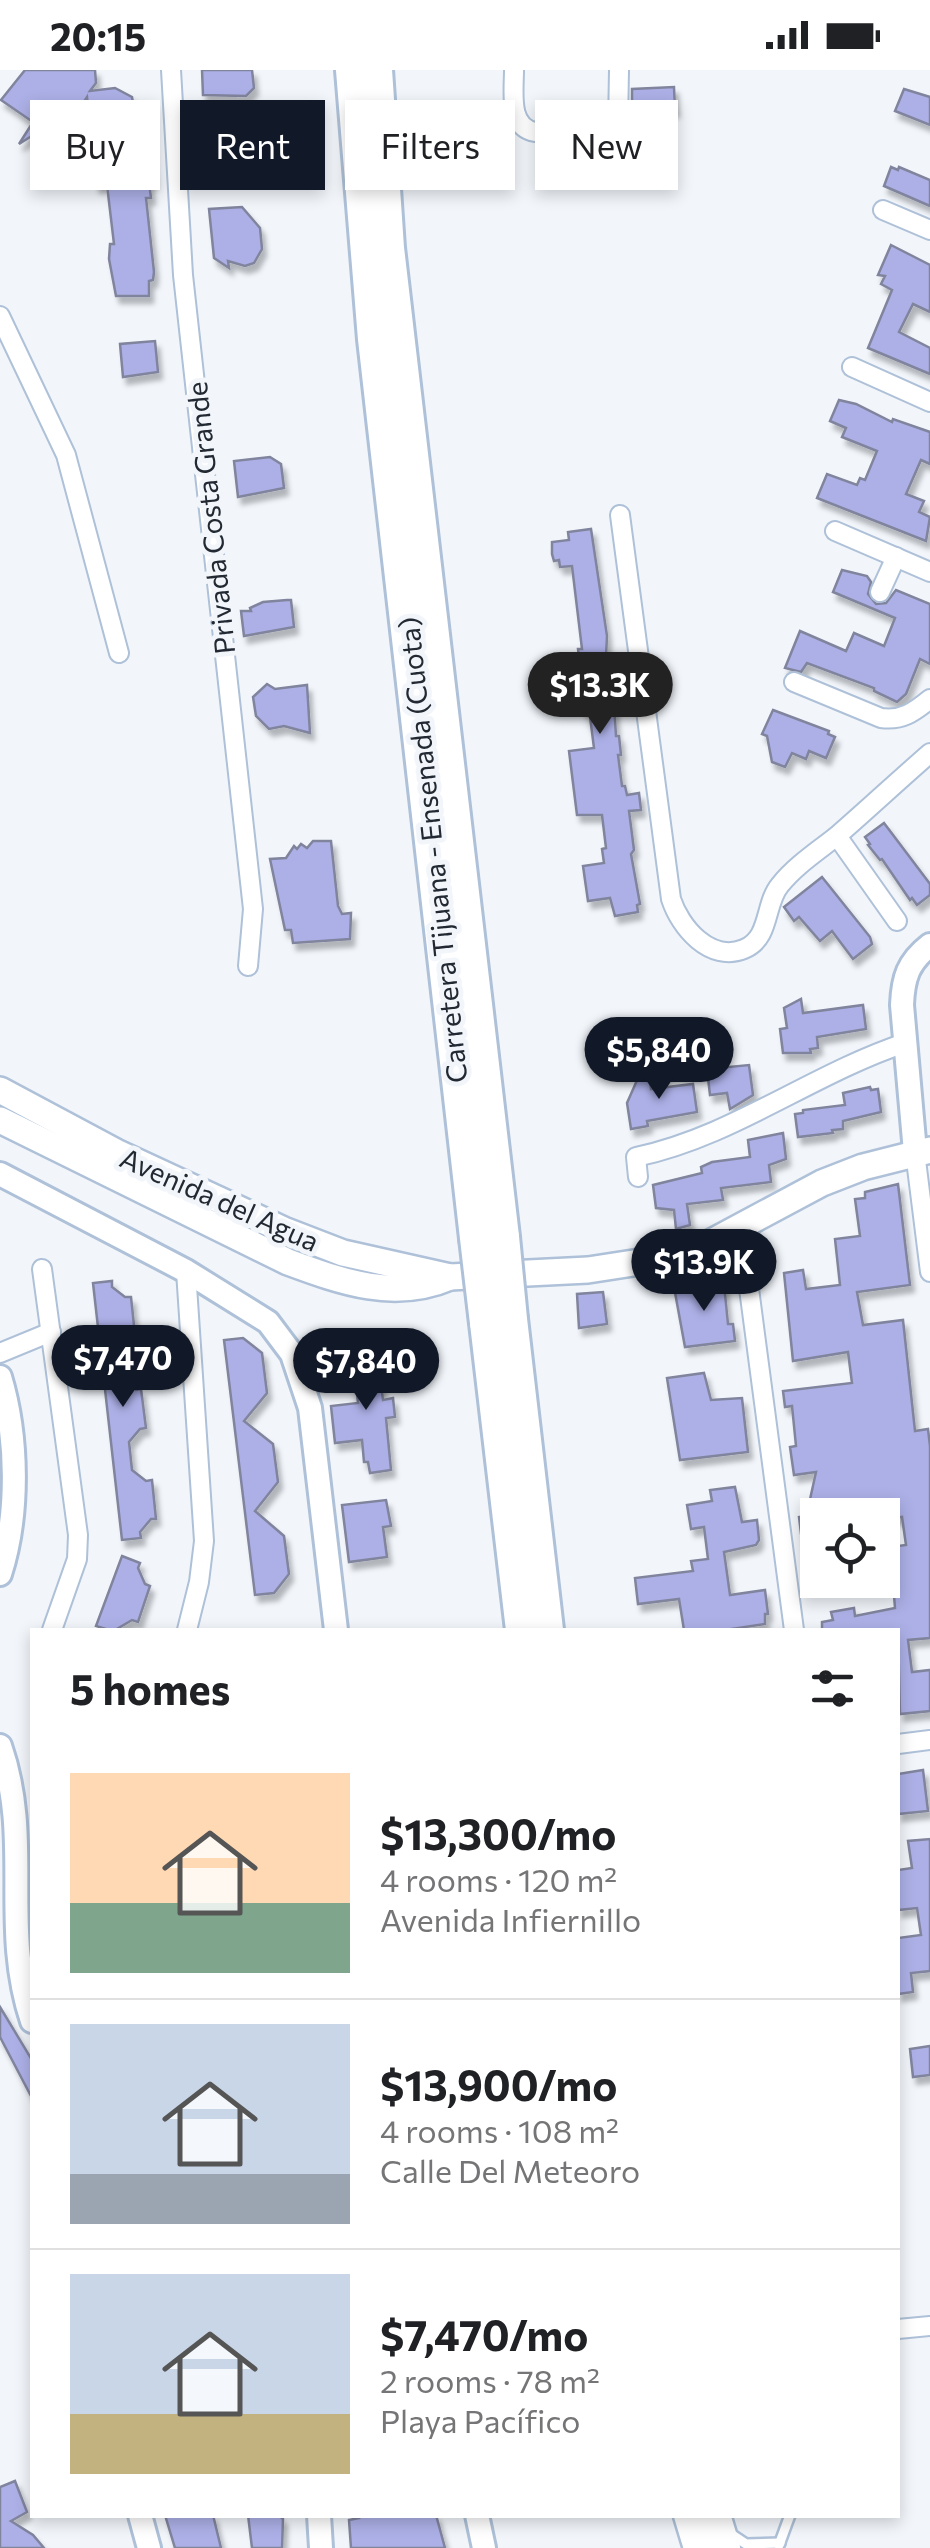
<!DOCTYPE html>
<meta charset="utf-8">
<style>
body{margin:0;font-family:Commissioner,sans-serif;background:#f2f2f2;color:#202124;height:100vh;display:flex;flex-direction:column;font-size:38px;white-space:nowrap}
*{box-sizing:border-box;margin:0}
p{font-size:32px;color:#757577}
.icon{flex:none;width:55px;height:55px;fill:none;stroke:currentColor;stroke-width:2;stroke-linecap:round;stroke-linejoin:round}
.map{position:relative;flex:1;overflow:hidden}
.panel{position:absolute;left:30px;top:1558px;width:870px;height:890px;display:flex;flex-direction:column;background:#fff;border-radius:0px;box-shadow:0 5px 15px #0003}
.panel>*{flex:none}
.top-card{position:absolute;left:30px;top:30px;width:870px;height:90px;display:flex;gap:20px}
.tools{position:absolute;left:800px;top:1428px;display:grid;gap:20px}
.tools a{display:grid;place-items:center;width:100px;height:100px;border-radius:0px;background:#fff;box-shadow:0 5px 15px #0003;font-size:50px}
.price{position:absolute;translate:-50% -85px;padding:0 22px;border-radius:35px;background:#111827;color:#fff;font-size:32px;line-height:65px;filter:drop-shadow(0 2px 5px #0008)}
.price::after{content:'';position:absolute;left:50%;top:60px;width:30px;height:22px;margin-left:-15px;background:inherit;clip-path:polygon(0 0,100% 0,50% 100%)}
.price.active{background:#222;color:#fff}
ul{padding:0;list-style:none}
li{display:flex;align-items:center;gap:30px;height:250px;padding:0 40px}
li+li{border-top:2px solid #e0e0e0}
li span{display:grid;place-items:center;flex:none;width:280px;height:200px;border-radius:0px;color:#555}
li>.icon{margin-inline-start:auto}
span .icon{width:120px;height:120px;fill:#fffc;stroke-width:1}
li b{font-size:42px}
h2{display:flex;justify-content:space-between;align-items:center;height:120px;padding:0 40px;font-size:42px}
.pill{padding:0 35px;border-radius:0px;background:#fff;box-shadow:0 5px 15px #0003;font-size:35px;line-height:90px}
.pill.active{background:#111827;color:#fff}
.status{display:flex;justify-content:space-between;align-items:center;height:70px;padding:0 50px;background:#fff;direction:ltr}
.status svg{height:28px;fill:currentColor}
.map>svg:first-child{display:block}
</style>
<div class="status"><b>20:15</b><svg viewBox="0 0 49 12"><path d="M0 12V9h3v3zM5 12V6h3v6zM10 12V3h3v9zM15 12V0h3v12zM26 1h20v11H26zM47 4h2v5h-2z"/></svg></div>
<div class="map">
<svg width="930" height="2478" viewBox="0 0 930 2478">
<defs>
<filter id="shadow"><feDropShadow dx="4" dy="7" stdDeviation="2.5" flood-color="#0004"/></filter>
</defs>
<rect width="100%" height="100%" fill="#f2f6fb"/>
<g fill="#acb0e6" stroke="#81849d" stroke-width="2.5" filter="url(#shadow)">
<path d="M25,0h70l1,13 -6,8 25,-3 17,9 7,40 9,-2 5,47h-4l2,16h-5l8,74 -1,8 -4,1v15h-33l-7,-37 1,-15h4l-7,-59 -11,1 -9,-89 -19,28 -4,-2 -5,7 -5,-8 -35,22 14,-22 -32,-22z"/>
<path d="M202,0h50l2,18 -8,8 -43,-1z"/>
<path d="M674,17l1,23 -43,1v-22z"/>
<path d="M904,19l26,8v28l-35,-14z"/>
<path d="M891,97l7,3 1,-3 31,13v26l-46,-20z"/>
<path d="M242,137l18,21 2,21 -8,14 -9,3 -17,-5 1,7 -15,-10 -5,-49z"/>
<path d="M891,175l39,20v47l-17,-8 -14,28 31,16v26l-62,-26 24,-58 -11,-6 4,-8 -7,-1z"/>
<path d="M155,271l3,31 -35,5 -3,-33z"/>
<path d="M839,330l17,4 36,18 1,-3 37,13v32l-9,-4 -15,34 18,7 -5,11 11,5 -4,24 -109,-43 10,-24 30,11 3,-7 5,2 12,-29 -35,-14 4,-9 -16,-7z"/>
<path d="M270,387l11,7 3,24 -46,9 -4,-36z"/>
<path d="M591,459l16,107 -1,20 7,33 3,47h3l2,19h-3l4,31h3l2,9 12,-2 2,17 -12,1 5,39 -3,4 9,50 -3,1 1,7 -23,4 -5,-18 -22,3 -5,-35 21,-3 -2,-14 4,-1 -4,-33h-25l-8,-64 25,-3 -5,-39 -6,1 -2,-11h-3l-2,-23h5l-3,-27h4l-10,-83 -12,1 -1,-7 -5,1 -2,-7v-12l17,-2 -1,-8z"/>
<path d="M842,500l25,6 4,6 -3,12 8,10 10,-1 10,-13 34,14v60l-10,-5 -14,35 -9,8 -23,-11v-3l-67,-25 -6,9 -16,-4 15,-37 46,20 8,-18 30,13 11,-28 -62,-26z"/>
<path d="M287,530h4l3,27 -50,9 -3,-25h10l-1,-3 13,-6z"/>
<path d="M267,614l8,5 32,-4 3,48 -26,-7 -15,3 -13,-13 -3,-19z"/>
<path d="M773,640l56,21 -1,3 7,3 -9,21 -17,-7 -3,8 -14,-6 -7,14 -13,-5 -5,-26 -5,-2z"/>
<path d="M884,753l46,61v11l-13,10 -5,-7 -2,2 -28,-41 -2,1 -12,-15 2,-1 -5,-7z"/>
<path d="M313,771h18l7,65 4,8 9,-1 -1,26 -57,4 -2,-13h-6l-15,-71 16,-1 8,-12 3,3 4,-5 6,4z"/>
<path d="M822,807l48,60 2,7 -19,15 -21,-28 -12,10 -21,-24 -5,4 -10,-14z"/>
<path d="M801,929l2,14 60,-8 3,24 -49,8 1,11 -8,1 1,4h-28l-3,-24 7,-1 -3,-20z"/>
<path d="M749,995l4,30 -23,14 -3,-16 -17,2 -3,-26z"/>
<path d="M649,1005l2,14 42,-5 4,28 -50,9 1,5 -17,3 -4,-26 11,-25z"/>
<path d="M870,1017l1,3 7,-1 3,23 -38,9v8l-11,1 1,3 -35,4 -3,-23 8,-1v-3l42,-5 -2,-12z"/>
<path d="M783,1063l3,26 -17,6 2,17 -50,6 2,12 -36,4 3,21 -14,4 -2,-19 -18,-2 -3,-23 49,-12 -1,-6 11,-5 38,-5 -2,-17z"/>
<path d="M898,1114l12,101 -53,7 6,33 40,-5 12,111 13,-2 2,17v192l-22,2 4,32 18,-2v41l-30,3 -2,-84h-76v-8l11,-2 -2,-8 23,-4 1,8 40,-8 -5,-61 16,-2 -4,-28 -16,2 -1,-4h-67v41l-14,2 -5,-41 15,-2h-3l-2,-11 7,-32 -22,3 -4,-28 6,-1 -4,-40 -7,1 -2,-16 69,-8 -4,-31 -55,9 -9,-88 19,-3 3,19 34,-4 -5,-46 25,-3 -5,-37 10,-1v-6z"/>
<path d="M112,1211v6l13,10h6l4,38 -6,1 -10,13v6l3,24 14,11 5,-1 5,39 -6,1 -11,13 3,28 14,11 6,-1 4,39h-5l-11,13 1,6 -19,2 -29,-257z"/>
<path d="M714,1212v3l10,-1 4,40h5l2,17 -50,6 -11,-60z"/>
<path d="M603,1222l4,32 -28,4 -2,-34z"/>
<path d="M243,1268l19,15 5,40 -23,28 29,23 5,38 -23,29 29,25 5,38 -15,19 -19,2 -31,-255z"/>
<path d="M376,1277l7,53 10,-2 2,19 -9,1 5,52 -21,3 -2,-11h-4l-2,-22 -27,3 -4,-37 27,-3 -6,-53z"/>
<path d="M704,1303l7,27 31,-2 6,54 -68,8 -13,-82z"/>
<path d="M735,1417l7,35 15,-2 2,20 -3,5 -32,7 6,43 35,-5 3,24h-3v10l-40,6h-41l-5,-31 -41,5 -3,-26 58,-7 -2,-10 17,-2 -4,-32 -13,2 -4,-24 25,-4 -2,-11z"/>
<path d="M386,1430l5,26 -8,1 4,30 -38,5 -7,-57z"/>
<path d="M122,1486l18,7 -2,5 7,16 5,2 -12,36 -6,-2 -17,10h-6l-13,-4z"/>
<path d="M923,1700l5,41 -30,3v-40z"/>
<path d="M930,1769v132l-19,2 2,19 -15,2v-56l23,-3 -4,-27 -19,2v-40l14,-2 -4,-27z"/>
<path d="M0,1937l32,53v38l-32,-61z"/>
<path d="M930,1976v29l-17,2 -3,-28z"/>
<path d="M15,2411l12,31 -16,9 22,14 11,13h-44v-61z"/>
<path d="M165,2445h48l8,33h-46z"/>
<path d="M248,2445h31l4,4 -1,29h-30z"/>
<path d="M358,2445h78l9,33h-94l-2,-28 10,-2z"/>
</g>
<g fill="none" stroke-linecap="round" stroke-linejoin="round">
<g stroke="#aec1d8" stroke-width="14">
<g id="service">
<path d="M731,2464l15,10 34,-1"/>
<path d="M779,2475l11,-30"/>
</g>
</g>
<g stroke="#aec1d8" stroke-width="22">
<g id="minor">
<path d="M171,0l12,205 70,634 -5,57"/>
<path d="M514,0c0,22 -6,57 21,62l77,-3 6,-4 1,-55"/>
<path d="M883,140l47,20"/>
<path d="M0,246l66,139 53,198"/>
<path d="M852,297l78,35"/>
<path d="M620,445l51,384c9,28 39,64 73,50 27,-11 20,-45 36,-64 16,-20 38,-34 58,-50 31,-27 61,-55 92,-82"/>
<path d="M835,461l95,41"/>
<path d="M880,522l16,-35"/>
<path d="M794,612l87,36c21,3 33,-6 49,-19"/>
<path d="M837,766l60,85"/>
<path d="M915,1082l15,120"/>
<path d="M638,1107l-2,-20c96,-20 176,-83 269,-114"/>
<path d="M741,1158l53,402"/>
<path d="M42,1199l36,266 -1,24 -25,71"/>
<path d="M186,1201l18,270 -5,41 -12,48"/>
<path d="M0,1283l51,-21"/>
<path d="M898,1674l32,-4"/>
<path d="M898,2259l32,-3"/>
</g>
</g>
<g stroke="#aec1d8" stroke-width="28">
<g id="tertiary">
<path d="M915,1082l-13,-147c1,-27 6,-43 28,-60"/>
<path d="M0,1104l186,97 82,51 24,32 18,54 26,222"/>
<path d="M0,1307c18,60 19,138 0,197"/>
<path d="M0,1676c33,94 0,180 32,275"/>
<path d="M140,2445l9,33"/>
<path d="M319,2445l2,33"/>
<path d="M477,2445l7,33"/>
</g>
</g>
<g stroke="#aec1d8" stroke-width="30">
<g id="secondary">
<path d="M0,1020l116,62 170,79 57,22 107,24 138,-7 84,-13 36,-13 114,-61 41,-16 67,-17"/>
<path d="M0,1050l288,142c54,20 107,39 162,15"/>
</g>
</g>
<g stroke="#aec1d8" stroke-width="35">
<g id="trunk">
<path d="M689,2445l10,33"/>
<path d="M715,2445l10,33"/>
</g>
</g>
<g stroke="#aec1d8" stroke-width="38">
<g id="motorway">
<path d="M352,0l22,269 102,899"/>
<path d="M376,0l12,178 115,989"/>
<path d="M511,1249l36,311"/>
<path d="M486,1253l36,307"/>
</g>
</g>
<use href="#service" stroke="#fff" stroke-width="9"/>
<use href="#minor" stroke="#fff" stroke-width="18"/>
<use href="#tertiary" stroke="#fff" stroke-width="22"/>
<use href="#secondary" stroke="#fff" stroke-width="25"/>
<use href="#trunk" stroke="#fff" stroke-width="30"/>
<use href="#motorway" stroke="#fff" stroke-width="32"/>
<g stroke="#aec1d8" stroke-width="38" stroke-linecap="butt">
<g id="motorway-bridge">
<path d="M503,1167l8,82"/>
<path d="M476,1168l10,85"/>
</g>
</g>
<use href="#motorway-bridge" stroke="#fff" stroke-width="32"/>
</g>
<g text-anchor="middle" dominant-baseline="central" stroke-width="10" stroke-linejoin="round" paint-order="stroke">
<g font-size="28" fill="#222932" stroke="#f2f6fb">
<text transform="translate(210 448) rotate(-96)">Privada Costa Grande</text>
<text transform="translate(432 780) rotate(-96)">Carretera Tijuana - Ensenada (Cuota)</text>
<text transform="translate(220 1129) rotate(24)">Avenida del Agua</text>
</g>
</g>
</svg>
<div class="tools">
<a><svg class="icon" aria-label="locate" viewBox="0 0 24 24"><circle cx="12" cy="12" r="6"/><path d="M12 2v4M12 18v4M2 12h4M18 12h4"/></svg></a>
</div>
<b class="price active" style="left:600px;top:667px">$13.3K</b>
<b class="price" style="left:659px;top:1032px">$5,840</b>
<b class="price" style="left:704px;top:1244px">$13.9K</b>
<b class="price" style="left:123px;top:1340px">$7,470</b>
<b class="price" style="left:366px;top:1343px">$7,840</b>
<div class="top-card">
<a class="pill">Buy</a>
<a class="pill active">Rent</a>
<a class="pill">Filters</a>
<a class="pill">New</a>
</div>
<section class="panel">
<h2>5 homes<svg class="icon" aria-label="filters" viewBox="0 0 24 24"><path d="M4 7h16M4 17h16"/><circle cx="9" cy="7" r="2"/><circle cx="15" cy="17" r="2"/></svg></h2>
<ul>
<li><span style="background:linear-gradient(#ffd9b3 65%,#7fa58c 0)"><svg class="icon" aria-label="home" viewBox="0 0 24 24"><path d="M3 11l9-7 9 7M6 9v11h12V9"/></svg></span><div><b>$13,300/mo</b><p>4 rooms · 120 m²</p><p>Avenida Infiernillo</p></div></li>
<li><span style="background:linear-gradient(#c9d6e8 75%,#9aa5b1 0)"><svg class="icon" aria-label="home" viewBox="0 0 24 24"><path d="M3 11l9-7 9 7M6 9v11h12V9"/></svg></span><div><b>$13,900/mo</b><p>4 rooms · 108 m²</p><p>Calle Del Meteoro</p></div></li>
<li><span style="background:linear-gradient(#c9d6e8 70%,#c2b280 0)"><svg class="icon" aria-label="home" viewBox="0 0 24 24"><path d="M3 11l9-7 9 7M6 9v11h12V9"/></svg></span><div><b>$7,470/mo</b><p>2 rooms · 78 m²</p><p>Playa Pacífico</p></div></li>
</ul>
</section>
</div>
